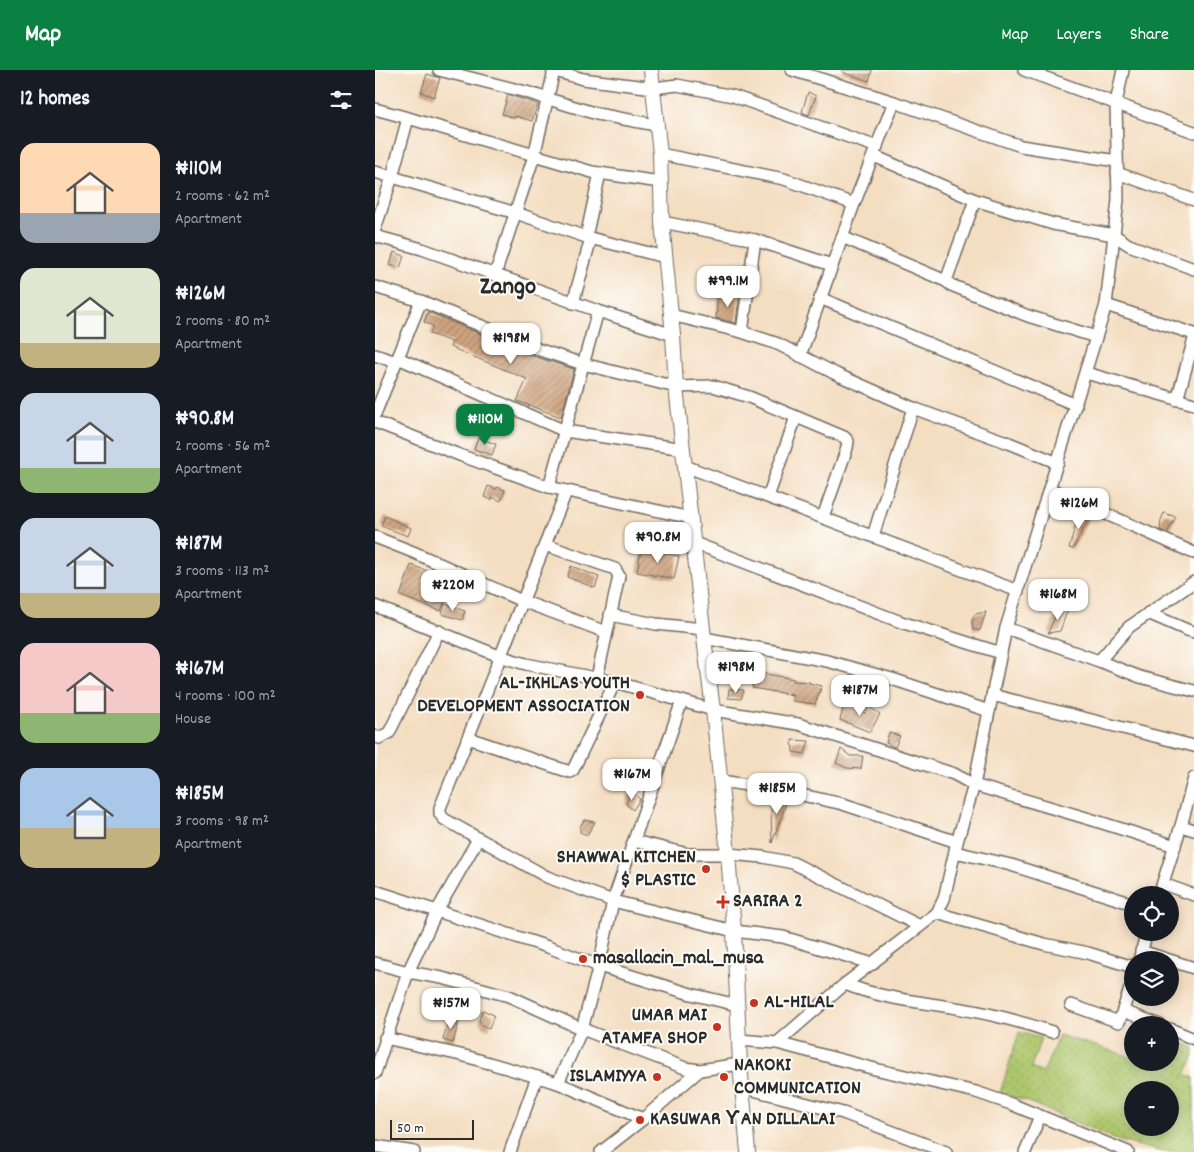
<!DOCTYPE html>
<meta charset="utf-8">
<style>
body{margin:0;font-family:Dekko,sans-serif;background:#242831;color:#f1f3f6;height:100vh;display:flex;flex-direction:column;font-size:19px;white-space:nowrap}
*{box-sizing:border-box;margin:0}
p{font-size:16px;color:#9ea1a6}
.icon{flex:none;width:28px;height:28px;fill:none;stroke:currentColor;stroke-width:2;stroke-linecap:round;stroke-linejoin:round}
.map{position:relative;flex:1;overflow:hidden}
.drawer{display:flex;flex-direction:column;background:#171b24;width:375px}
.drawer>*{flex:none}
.fabs{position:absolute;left:749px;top:816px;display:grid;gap:10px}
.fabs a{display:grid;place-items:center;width:55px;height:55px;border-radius:50%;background:#171b24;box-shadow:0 2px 12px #0003;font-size:25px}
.scale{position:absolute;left:15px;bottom:12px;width:84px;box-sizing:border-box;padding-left:5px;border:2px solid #2b2b2b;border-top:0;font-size:14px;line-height:18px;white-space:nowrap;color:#2b2b2b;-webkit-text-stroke:4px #fdfcf7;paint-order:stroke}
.price{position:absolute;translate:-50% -42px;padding:0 11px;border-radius:10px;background:#fff;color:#222;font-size:16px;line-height:32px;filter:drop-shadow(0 1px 2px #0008)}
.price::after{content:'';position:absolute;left:50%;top:30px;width:15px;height:11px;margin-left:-8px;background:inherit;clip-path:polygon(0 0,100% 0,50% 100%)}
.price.on{background:#0b8043;color:#fff}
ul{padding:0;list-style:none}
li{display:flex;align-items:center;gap:15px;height:125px;padding:0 20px}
li span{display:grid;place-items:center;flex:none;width:140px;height:100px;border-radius:15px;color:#555}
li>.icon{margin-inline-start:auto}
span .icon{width:60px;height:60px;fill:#fffc;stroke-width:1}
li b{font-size:21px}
h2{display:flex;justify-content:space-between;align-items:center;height:60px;padding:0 20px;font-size:21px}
header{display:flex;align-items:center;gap:30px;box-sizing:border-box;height:70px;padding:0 25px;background:#0b8043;color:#fff}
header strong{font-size:24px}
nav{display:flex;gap:28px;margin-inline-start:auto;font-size:18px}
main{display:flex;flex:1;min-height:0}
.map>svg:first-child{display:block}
</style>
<header>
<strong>Map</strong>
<nav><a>Map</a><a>Layers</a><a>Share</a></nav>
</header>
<main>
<section class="drawer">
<h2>12 homes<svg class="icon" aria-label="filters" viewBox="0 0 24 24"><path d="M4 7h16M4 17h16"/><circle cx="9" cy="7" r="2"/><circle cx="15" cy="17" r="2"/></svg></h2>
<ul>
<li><span style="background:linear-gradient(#ffd9b3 70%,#9aa5b1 0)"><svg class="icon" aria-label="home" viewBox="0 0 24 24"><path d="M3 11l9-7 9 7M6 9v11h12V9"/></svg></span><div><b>₦110M</b><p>2 rooms · 62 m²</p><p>Apartment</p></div></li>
<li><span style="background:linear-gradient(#dfe7d0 75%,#c2b280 0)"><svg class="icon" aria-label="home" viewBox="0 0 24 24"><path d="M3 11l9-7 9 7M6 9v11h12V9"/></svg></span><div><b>₦126M</b><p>2 rooms · 80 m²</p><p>Apartment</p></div></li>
<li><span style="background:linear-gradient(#c9d6e8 75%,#8fb573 0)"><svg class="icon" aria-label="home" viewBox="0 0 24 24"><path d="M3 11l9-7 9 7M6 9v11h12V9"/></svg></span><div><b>₦90.8M</b><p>2 rooms · 56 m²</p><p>Apartment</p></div></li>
<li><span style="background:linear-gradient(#c9d6e8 75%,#c2b280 0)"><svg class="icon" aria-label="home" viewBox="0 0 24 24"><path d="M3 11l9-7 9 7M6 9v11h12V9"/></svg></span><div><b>₦187M</b><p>3 rooms · 113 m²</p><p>Apartment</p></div></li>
<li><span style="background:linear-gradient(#f6c9c9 70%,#8fb573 0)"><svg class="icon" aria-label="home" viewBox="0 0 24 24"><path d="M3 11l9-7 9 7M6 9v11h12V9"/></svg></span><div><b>₦167M</b><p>4 rooms · 100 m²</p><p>House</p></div></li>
<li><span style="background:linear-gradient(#a9c7e8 60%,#c2b280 0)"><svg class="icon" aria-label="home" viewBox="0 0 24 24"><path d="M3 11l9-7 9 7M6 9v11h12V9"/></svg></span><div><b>₦185M</b><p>3 rooms · 98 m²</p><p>Apartment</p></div></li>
</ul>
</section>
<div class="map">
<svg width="819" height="1082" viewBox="0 0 819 1082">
<defs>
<pattern id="grass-dots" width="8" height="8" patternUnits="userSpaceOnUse" patternTransform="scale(1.25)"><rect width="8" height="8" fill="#adc66c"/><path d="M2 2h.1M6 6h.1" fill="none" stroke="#95aa5e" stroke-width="1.8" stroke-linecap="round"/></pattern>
<pattern id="building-hatch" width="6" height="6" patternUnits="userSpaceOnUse" patternTransform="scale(1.25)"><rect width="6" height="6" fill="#cfa480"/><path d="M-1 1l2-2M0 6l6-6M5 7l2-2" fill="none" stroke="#a88669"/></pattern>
</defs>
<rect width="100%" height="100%" fill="#fdfcf7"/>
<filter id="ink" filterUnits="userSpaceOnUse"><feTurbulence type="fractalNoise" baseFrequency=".02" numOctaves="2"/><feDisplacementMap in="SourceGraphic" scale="10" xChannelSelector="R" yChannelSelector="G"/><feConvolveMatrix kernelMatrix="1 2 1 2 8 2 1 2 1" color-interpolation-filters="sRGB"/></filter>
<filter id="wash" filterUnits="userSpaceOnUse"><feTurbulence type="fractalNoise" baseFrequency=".0096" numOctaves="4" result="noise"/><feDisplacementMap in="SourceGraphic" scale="20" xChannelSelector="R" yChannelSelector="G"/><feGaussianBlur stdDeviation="1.12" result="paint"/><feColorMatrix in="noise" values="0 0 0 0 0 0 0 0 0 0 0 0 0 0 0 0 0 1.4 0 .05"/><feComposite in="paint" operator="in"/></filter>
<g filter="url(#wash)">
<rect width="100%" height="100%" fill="#f4dec2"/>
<path fill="url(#grass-dots)" stroke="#6c784c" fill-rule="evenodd" d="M644,962l22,6 -10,30 12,5 16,-38 73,22 1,5h37v-24l24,10v8l-9,18 9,4v74h-31l-46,-12 -91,-39 -26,-8zM758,1020h37v38h-37z"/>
<g id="blocks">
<g fill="url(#building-hatch)">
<path d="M467,0h30l-3,11 -27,-9z"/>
<path d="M52,4l13,4 -6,19 -13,-5z"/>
<path d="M433,22l8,4 -7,19 -7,-3z"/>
<path d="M133,25l30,9 -6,17 -17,-5v2l-13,-4z"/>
<path d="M19,182l10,4 -4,12 -10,-3z"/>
<path d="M343,225l21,1 -3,27 -20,-5z"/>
<path d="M53,242l105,44 41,13 -13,48 -44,-16 10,-22 -77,-32 2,-5 -22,-8 3,-8 -9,-4z"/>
<path d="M103,368l18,6 -4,11 -18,-6z"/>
<path d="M113,416l8,3 1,-2 8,3 -4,11 -9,-4v3l-8,-3z"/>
<path d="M710,443l6,2 -18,34 -4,-1 6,-21z"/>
<path d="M789,443l12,4 -9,16 -7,-3 1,-10z"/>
<path d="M10,446l26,12 -3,8 -27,-10z"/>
<path d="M266,480l38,6 -5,23 -37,-7z"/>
<path d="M36,495l41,15 -11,31 -41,-15z"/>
<path d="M196,496l28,11 -4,11 -28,-11z"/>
<path d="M70,534l20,7 -3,9 -20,-6z"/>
<path d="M693,539l-8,22 -12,2 9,-21z"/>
<path d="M611,542l-6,18h-7l-1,-10 3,-6z"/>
<path d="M380,602l39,7 -1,2 17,1 -1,1 13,3 -7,18 -23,-3 1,-6 -41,-7z"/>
<path d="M354,619l15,1 -3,9 -13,-1z"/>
<path d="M471,633l19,10 4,-6 11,7 -10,18 -30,-12 3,-12z"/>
<path d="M514,663l11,3 -5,11 -9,-4z"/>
<path d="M417,670l17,1 -4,13 -12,-2z"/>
<path d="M466,679l9,7h13l-2,13 -14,-1 -11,-5z"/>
<path d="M255,721l10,8 -7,11 -7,-6z"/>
<path d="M397,730l15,1 -15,42 -1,-35z"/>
<path d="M209,750l11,2 -8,13 -7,-3v-5z"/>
<path d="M108,940l11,5 -5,14 -7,-3 -3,-6z"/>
<path d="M77,946l7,5 -6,22 -10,-3 5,-19z"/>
</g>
</g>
</g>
<g filter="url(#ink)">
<use href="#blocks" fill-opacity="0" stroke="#716a60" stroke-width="1"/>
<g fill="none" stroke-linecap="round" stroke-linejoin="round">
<g stroke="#716a60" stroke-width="14">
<g id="minor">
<path d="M64,0l87,22 71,22 59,11"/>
<path d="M177,0l31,9 31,4 40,5 23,-3 56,11 144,51"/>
<path d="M417,0l102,32 127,44 96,15"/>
<path d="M649,0l170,62"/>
<path d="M0,39l33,9"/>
<path d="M285,84l124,25 70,25"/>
<path d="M499,86l101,44 78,24 61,11 15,10 65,24"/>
<path d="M0,102l141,41 70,24 79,20"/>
<path d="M742,103l77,27"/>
<path d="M287,152l93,18 77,25"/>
<path d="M0,159l17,-52 16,-59 184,54 68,10"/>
<path d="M0,166l47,13 176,62 75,24"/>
<path d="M211,167l14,-64"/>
<path d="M467,167l104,44 5,4 77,31 68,21"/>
<path d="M120,205l39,-119 20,-85"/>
<path d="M571,211l29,-81"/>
<path d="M0,217l46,14 119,49 43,14 93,23 37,-1 36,11 95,40 4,4 -1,7 -24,69"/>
<path d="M445,228l256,107"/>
<path d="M198,233l18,-65"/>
<path d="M731,235l88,29"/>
<path d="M296,245l71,17 36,12 58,30 77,34 96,35 49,20"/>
<path d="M367,262l13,-92"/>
<path d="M0,285l21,7"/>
<path d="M425,286l54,-152 40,-102"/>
<path d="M23,288l167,73 119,18"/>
<path d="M711,303l108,31"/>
<path d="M802,330l17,-61"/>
<path d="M0,344l46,-113"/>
<path d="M0,352l87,34 87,31 142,31"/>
<path d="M310,396l333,125"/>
<path d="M174,417l49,-176"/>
<path d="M675,419l144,64"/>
<path d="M191,422l-126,316v6l4,5 103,58 66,24 121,30 49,6 90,27"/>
<path d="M393,427l28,-80"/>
<path d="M498,466l40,-128"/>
<path d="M0,467l38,15 109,49 84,31"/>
<path d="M319,473l207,79 100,31"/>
<path d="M170,475l70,24 4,7 -22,102"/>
<path d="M0,536l124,50 27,8 89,18 98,28 85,14 156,50 20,11 119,35 82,26"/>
<path d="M773,543l39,17 7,2"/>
<path d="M235,545l46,9 47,5"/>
<path d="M631,558l93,33 41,16 54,14"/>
<path d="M329,568l123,23 65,18 97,32"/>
<path d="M724,591l30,-34 65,-45"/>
<path d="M617,625l202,51"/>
<path d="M0,666l4,2 10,-5 50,-102"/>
<path d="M93,668l102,34 3,-2 42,-88"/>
<path d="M346,711l58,9 64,14 114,38"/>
<path d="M806,756l13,4"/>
<path d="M259,771l54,13h40l35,3 30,6 127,63"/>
<path d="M580,782l56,13 122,39"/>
<path d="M788,814l31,11"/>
<path d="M0,821l173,56 51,19 92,28 46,11"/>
<path d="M784,825l22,-69 13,-48"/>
<path d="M562,843l107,31 44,9 45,14"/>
<path d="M766,881l53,17"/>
<path d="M764,890l8,-28"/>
<path d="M0,893l33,9 34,6 67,18 73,33 103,39 15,2 40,-6"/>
<path d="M470,914c37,15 78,18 117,25 30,5 60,13 90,23"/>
<path d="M696,935l48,17 14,-42"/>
<path d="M748,941l37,14"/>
<path d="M795,959l24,10"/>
<path d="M10,968l80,18 93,27 85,36"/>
<path d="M364,970l38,3 102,27 97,22 35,12 117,48"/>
<path d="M402,973l68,-59 92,-71 7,-14 13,-57 17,-57 32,-157 100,-323 12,-105 -2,-97 7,-33"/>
<path d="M0,1003l33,-101 29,-61 41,-72"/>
<path d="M183,1013l24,-54 17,-63 14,-65 69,-200"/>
<path d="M367,1017l101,26 103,39"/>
<path d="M0,1076l39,6"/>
<path d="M135,1082l27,-75"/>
<path d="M226,1082l42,-33 57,-49"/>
<path d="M650,1082l15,-36"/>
</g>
</g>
<g stroke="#716a60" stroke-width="16">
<path id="tertiary" d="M276,0l9,84 2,68 11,113 3,52 28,251 9,72 15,144 6,77 6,133 8,88"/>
</g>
<use href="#minor" stroke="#fff" stroke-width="11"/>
<use href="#tertiary" stroke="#fff" stroke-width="14"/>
</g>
</g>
<g fill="#c8321e" stroke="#fdfcf7" stroke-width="2">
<circle cx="265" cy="625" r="5"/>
<circle cx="331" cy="799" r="5"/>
<path d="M345.5 824.5h5v5h5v5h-5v5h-5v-5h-5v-5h5z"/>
<circle cx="208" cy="889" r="5"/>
<circle cx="379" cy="933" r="5"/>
<circle cx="342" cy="957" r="5"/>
<circle cx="282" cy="1007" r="5"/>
<circle cx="349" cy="1007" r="5"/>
<circle cx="265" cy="1050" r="5"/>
</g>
<g text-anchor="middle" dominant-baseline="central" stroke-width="4" stroke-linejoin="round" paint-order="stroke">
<g font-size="20" font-weight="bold" fill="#2b2b2b" stroke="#fdfcf7" text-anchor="start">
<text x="255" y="614" text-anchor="end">AL-IKHLAS YOUTH<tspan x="255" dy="23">DEVELOPMENT ASSOCIATION</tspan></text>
<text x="321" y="788" text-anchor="end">SHAWWAL KITCHEN<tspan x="321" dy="23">$ PLASTIC</tspan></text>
<text x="358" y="832">SARIRA 2</text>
<text x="218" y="889">masallacin_mal._musa</text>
<text x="389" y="933">AL-HILAL</text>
<text x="332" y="946" text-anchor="end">UMAR MAI<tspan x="332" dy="23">ATAMFA SHOP</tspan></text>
<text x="359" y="996">NAKOKI<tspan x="359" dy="23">COMMUNICATION</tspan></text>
<text x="272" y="1007" text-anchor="end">ISLAMIYYA</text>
<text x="275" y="1050">KASUWAR ƳAN DILLALAI</text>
</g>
<g font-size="25" font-weight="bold" fill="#2b2b2b" stroke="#fdfcf7">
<text x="133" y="218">Zango</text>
</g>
</g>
</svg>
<div class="fabs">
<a><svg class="icon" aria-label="locate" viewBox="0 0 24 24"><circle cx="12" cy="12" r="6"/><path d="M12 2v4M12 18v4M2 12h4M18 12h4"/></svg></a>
<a><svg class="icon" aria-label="layers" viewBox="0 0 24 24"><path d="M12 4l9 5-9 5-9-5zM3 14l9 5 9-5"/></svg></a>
<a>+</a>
<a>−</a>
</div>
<div class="scale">50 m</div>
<b class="price" style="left:353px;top:238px">₦99.1M</b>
<b class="price" style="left:136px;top:295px">₦198M</b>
<b class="price on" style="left:110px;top:376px">₦110M</b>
<b class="price" style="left:704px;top:460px">₦126M</b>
<b class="price" style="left:283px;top:494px">₦90.8M</b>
<b class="price" style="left:78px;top:542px">₦220M</b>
<b class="price" style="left:683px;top:551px">₦168M</b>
<b class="price" style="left:361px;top:624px">₦198M</b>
<b class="price" style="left:485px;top:647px">₦187M</b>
<b class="price" style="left:257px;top:731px">₦167M</b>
<b class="price" style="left:402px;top:745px">₦185M</b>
<b class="price" style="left:76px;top:960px">₦157M</b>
</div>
</main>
